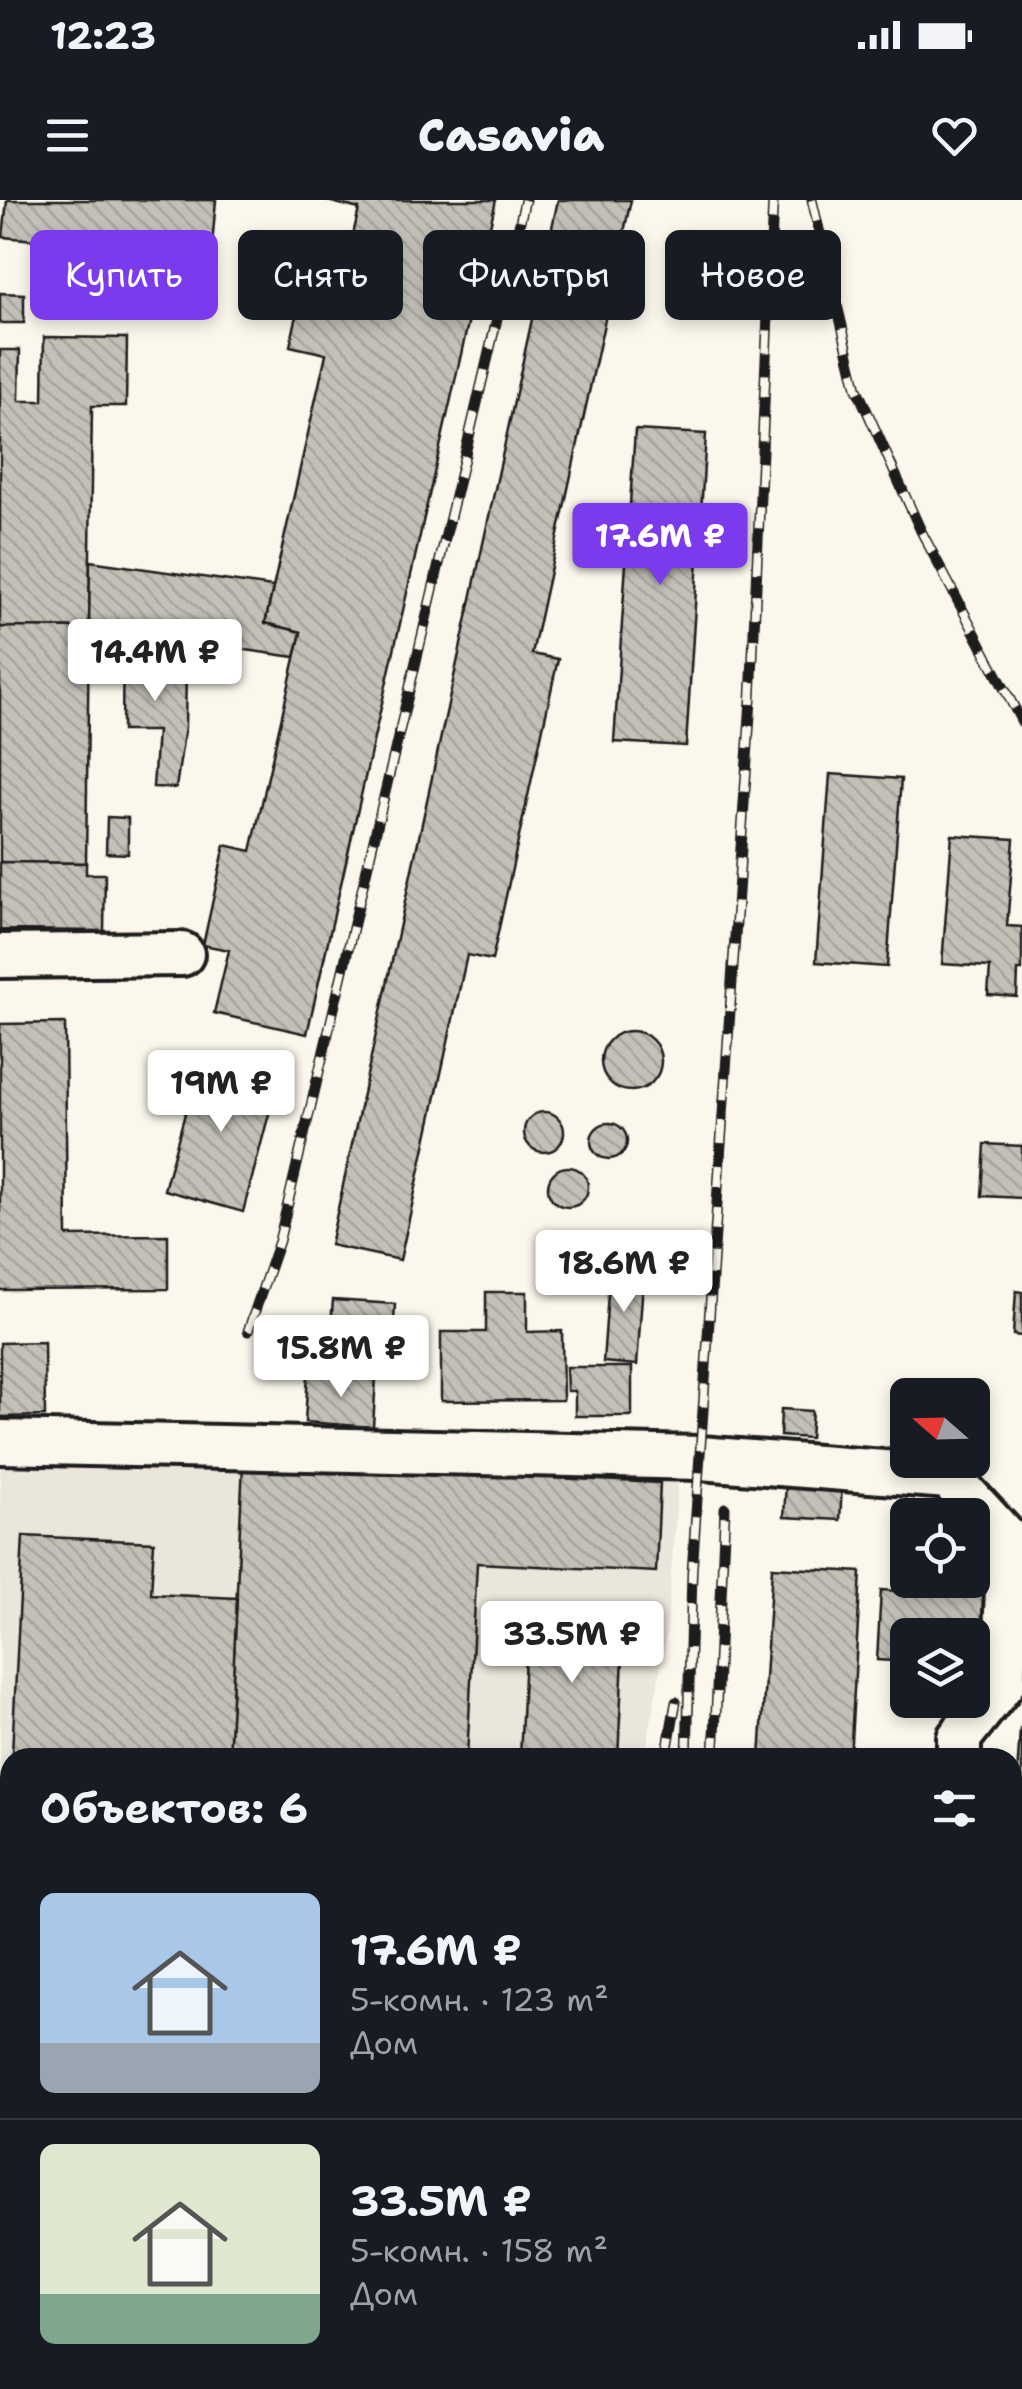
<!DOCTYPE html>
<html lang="ru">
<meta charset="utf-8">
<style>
body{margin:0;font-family:"Shantell Sans",sans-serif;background:#20242c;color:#f1f3f6;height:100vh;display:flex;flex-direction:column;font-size:38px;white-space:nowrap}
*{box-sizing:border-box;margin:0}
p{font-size:32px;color:#9ea1a6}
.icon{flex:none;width:55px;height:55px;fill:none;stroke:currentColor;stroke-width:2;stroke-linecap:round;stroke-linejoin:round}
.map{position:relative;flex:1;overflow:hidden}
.panel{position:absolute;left:0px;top:1548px;width:1022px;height:642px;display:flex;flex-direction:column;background:#171b24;border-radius:30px 30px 0 0;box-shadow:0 5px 15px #0003}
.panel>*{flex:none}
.hud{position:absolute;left:30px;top:30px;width:962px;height:90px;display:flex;gap:20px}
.needle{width:65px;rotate:290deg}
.fabs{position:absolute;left:890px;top:1178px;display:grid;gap:20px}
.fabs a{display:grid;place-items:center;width:100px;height:100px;border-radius:15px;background:#171b24;box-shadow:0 5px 15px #0003;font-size:50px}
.price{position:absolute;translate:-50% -85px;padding:0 22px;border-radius:10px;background:#fff;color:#222;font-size:32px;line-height:65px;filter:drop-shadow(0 2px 5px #0008)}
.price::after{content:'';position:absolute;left:50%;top:60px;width:30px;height:22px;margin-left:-15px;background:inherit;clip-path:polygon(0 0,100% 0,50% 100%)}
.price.selected{background:#7c3aed;color:#fff}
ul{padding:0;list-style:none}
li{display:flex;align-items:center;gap:30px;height:250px;padding:0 40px}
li+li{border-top:2px solid #363941}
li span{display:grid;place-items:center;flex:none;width:280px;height:200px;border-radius:15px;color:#555}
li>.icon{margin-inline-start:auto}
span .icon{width:120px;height:120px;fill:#fffc;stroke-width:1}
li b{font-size:42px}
h2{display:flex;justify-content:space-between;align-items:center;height:120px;padding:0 40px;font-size:42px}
.pill{padding:0 35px;border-radius:15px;background:#171b24;box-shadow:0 5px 15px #0003;font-size:35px;line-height:90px}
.pill.selected{background:#7c3aed;color:#fff}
.status{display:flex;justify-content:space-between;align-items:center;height:70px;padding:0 50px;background:#171b24;direction:ltr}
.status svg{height:28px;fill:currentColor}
header{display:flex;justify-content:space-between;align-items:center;height:130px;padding:0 40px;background:#171b24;font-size:45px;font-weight:800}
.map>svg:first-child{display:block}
</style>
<div class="status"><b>12:23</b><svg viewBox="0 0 49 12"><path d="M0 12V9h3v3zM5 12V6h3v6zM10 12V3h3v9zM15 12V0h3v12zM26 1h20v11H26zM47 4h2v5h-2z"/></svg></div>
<header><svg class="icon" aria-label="menu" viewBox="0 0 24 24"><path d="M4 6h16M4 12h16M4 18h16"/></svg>Casavia<svg class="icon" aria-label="heart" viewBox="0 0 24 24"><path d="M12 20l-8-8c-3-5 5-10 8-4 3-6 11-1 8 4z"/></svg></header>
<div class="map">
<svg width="1022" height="2189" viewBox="0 0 1022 2189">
<defs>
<pattern id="building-back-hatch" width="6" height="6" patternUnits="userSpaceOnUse" patternTransform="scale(2.5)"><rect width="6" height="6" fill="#c3c0b8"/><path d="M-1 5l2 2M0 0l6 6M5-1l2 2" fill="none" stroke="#a7a49e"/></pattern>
</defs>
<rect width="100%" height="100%" fill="#fbf7ec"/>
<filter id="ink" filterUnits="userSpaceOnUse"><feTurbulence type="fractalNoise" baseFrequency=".01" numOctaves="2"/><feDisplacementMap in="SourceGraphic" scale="20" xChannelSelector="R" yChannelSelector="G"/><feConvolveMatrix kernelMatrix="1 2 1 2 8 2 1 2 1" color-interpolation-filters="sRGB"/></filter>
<g filter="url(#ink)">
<path fill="#eae6dc" d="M235,1260l443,21 -11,149 -22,127 -635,1v622h561l-1,9h-570v-923z"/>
<g fill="url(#building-back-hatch)" stroke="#1c1c1c" stroke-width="2.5">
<path d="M7,0h209l-5,56 -208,-19z"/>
<path d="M324,0h172l-189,834 -93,-21 15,-63 -26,-5 22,-100 26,6 50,-219 -36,-9 61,-269 -36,-8 23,-102 36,8 10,-43z"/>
<path d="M558,0h73l-99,454 26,5 -66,301 -25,-5 -67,305 -70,-15z"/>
<path d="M0,93l24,1v29h-24z"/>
<path d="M44,137l83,1 -1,68h-34l-3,222 -89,-1v-277h20l-1,51h24z"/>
<path d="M635,230l71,4 -20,312 -72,-4z"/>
<path d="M90,361l183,26 -8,36 36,9 -6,25 -206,-29z"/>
<path d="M0,427l89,1 -3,235 -86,-1z"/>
<path d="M123,433l35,5 -1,29h29l-1,60 -9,61 -23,-1 4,-56h-35z"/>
<path d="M830,574l71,5 -14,188 -71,-5z"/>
<path d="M107,617l21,1v36l-22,-1z"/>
<path d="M952,635l62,4 -7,87 15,1v43h-4l-1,27 -29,-2 2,-28 -48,-3z"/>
<path d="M0,662l86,1v11h19l-1,57 -104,-1z"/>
<path d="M65,823l2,213 101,-1v54l-168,1v-266z"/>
<circle cx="631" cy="861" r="30"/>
<path d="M200,859l78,21 -35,132 -79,-22z"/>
<circle cx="544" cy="932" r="20"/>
<circle cx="609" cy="941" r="18"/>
<path d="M985,944l37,2v52l-40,-2z"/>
<circle cx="568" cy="987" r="20"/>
<path d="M610,1066l34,3 -7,96 -34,-3z"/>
<path d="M1016,1091l6,1v44l-9,-1z"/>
<path d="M486,1092h41v40l35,-1 1,69 -122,1v-69h45z"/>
<path d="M333,1100l62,4 -2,36 -63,-4z"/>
<path d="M44,1142l1,74 -45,1v-74z"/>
<path d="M566,1167h66v49h-57v-25h-8z"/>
<path d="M308,1173l68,4 -3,50 -68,-5z"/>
<path d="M781,1209l31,2 -2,27 -30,-2z"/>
<path d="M243,1263l417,20 -4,89 -179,-9 -10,195h-238z"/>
<path d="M786,1282l56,4 -2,34 -56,-3z"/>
<path d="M23,1336l131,6 -3,52 86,4 -8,160h-153l-64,-5z"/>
<path d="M772,1367l89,5 -11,186h-90z"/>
<path d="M881,1390l107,6 -4,71 -12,-1v-31h-64v27l-31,-2z"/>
<path d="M527,1413l98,4 -7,141h-98z"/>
<path d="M1020,1529h2v98l-8,-1z"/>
<rect x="1012" y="1970" width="10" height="110"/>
<path d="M0,2000l10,1v156h-10z"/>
<rect x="45" y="2180" width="110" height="9"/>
<path d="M715,2180h97l-1,9h-97z"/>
</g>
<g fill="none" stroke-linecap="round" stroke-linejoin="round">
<g stroke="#1c1c1c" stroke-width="50">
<g id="minor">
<path d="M0,756l182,-2"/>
<path d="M0,1242l700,16 249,19 60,65 -6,141 -44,55v20"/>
<path d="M1012,1915h8l2,35"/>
</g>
</g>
<use href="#minor" stroke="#fbf7ec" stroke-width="42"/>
<g stroke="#1c1c1c" stroke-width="11">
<g id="rail">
<path d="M812,0l45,189 64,142 101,191"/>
<path d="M248,1131l31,-90 246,-1041"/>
<path d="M666,1558l10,-56"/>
<path d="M687,1558l5,-185 59,-873 22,-500"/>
<path d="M714,1558l11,-250"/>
<path d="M546,2189l1,-9"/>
<path d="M620,2189l1,-9"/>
<path d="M661,2189v-9"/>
</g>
</g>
<use href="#rail" stroke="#fbf7ec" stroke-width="8" stroke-dasharray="22" stroke-linecap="butt"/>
</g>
</g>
</svg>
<div class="fabs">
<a><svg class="needle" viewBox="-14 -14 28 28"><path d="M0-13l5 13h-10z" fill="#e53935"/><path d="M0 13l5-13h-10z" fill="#9ea1a6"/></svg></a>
<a><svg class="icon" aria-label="locate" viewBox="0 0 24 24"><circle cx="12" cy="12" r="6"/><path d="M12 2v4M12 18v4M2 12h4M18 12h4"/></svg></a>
<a><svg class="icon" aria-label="layers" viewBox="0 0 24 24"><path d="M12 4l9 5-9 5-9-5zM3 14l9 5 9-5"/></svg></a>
</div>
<b class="price selected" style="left:660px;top:388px">17.6M ₽</b>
<b class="price" style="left:155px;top:504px">14.4M ₽</b>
<b class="price" style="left:221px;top:935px">19M ₽</b>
<b class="price" style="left:624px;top:1115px">18.6M ₽</b>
<b class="price" style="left:341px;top:1200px">15.8M ₽</b>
<b class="price" style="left:572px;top:1486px">33.5M ₽</b>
<div class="hud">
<a class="pill selected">Купить</a>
<a class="pill">Снять</a>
<a class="pill">Фильтры</a>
<a class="pill">Новое</a>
</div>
<section class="panel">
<h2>Объектов: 6<svg class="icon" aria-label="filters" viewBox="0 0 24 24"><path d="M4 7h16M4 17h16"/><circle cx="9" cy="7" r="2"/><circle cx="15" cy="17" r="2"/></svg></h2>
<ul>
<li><span style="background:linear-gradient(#a9c7e8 75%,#9aa5b1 0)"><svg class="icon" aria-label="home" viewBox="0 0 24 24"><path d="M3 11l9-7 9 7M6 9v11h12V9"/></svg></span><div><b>17.6M ₽</b><p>5-комн. · 123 m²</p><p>Дом</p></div></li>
<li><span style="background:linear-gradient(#dfe7d0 75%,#7fa58c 0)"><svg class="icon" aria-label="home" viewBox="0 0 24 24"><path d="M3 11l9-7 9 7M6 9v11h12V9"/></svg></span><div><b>33.5M ₽</b><p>5-комн. · 158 m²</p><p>Дом</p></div></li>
</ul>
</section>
</div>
